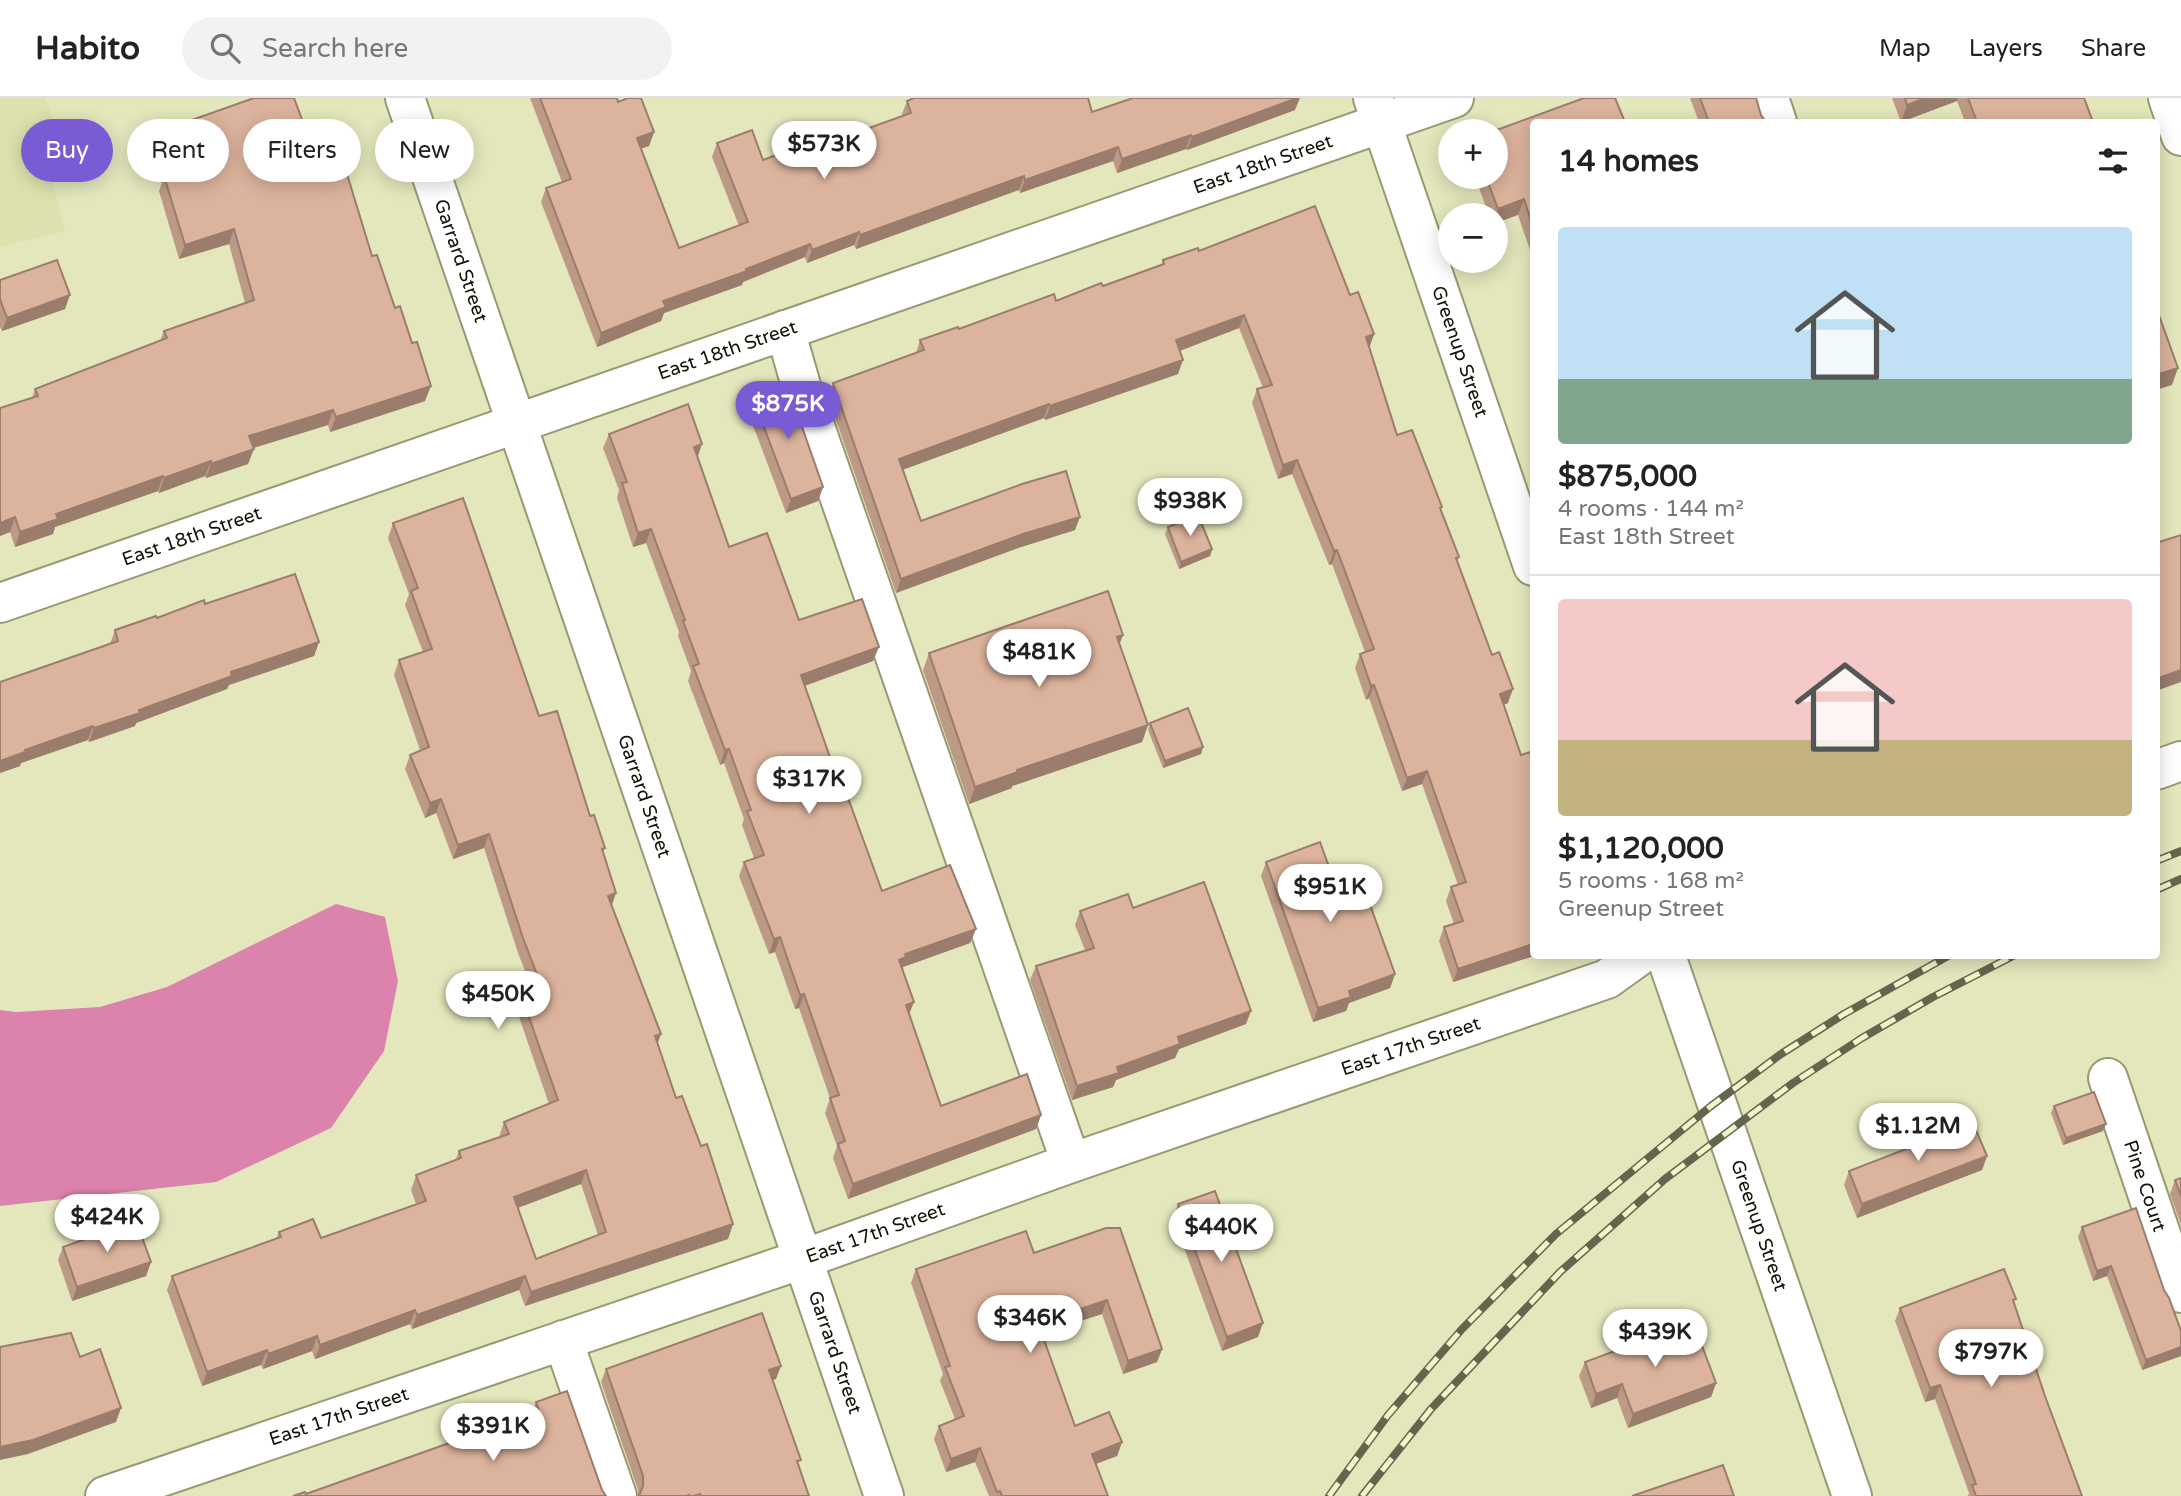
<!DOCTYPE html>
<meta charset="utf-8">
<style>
body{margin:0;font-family:"Varela Round",sans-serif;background:#f2f2f2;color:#222;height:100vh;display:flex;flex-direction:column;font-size:26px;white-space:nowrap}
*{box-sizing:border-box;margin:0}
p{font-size:23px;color:#767676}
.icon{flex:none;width:38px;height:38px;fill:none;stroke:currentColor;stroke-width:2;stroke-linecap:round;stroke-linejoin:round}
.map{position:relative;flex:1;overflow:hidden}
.drawer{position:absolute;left:1530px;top:21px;width:630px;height:840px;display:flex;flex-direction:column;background:#fff;border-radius:7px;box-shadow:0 4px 18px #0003}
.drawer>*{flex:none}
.banner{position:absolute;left:21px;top:21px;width:665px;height:63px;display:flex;gap:14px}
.buttons{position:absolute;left:1438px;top:21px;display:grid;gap:14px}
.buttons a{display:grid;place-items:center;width:70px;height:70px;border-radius:50%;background:#fff;box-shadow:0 4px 18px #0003;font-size:35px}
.price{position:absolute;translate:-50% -60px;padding:0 16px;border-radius:24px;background:#fff;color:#222;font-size:23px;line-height:46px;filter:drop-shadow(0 2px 4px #0008)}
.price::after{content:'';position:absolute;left:50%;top:42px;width:21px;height:16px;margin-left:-10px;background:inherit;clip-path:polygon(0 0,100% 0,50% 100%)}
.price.current{background:#795bd5;color:#fff}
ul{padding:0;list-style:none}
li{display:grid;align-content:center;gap:14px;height:371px;padding:0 28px}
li+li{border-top:2px solid #e0e0e0}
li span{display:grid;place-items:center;height:217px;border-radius:7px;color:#555}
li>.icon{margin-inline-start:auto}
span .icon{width:126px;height:126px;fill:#fffc;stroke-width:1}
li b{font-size:30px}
h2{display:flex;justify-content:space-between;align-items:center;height:84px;padding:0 28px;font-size:30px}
.tag{padding:0 24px;border-radius:32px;background:#fff;box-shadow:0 4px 18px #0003;font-size:24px;line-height:63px}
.tag.current{background:#795bd5;color:#fff}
header{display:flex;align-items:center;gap:42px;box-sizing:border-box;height:98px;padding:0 35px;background:#fff;border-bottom:2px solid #e0e0e0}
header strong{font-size:33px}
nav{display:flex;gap:38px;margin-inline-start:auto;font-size:24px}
.search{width:490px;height:63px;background:#f2f2f2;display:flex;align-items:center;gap:18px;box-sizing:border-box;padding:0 24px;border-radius:38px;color:#767676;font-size:26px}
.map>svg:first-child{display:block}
</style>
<header>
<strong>Habito</strong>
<div class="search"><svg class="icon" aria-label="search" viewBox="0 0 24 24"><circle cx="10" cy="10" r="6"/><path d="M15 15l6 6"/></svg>Search here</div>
<nav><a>Map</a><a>Layers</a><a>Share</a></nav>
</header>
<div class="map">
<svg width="2181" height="1398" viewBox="0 0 2181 1398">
<rect width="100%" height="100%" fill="#e4e7bc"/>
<path fill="#dde1ad" d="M0,0h45l26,70 -20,9 14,54 -65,16z"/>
<path fill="#db83ac" d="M336,806l49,13 13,64 -14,70 -53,77 -115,54 -216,24v-196l16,2 84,-5 67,-20z"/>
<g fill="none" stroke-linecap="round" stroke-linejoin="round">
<g stroke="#979a71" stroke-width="42">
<g id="minor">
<path id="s1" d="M405,0l479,1398"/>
<path d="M1769,0l8,24"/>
<path d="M785,232l17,59 269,774"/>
<path id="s2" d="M0,505l1454,-505"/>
<path d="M2156,672l25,-9"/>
<path id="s3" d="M2108,980l73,215"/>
<path d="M563,1242l54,156"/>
<path id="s4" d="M105,1398l698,-237 268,-96 536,-184 32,-23"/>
</g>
</g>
<g stroke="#979a71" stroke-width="42">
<g id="major">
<path id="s5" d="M1373,0l160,468"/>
<path d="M2168,0l13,38"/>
<path id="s6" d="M1666,858l186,540"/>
</g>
</g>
<use href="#minor" stroke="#fff" stroke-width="38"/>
<use href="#major" stroke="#fff" stroke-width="38"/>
<g stroke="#64654c" stroke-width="8">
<g id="rail">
<path d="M2156,763l25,-10"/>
<path d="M2156,792l25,-11"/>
<path d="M1329,1398l59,-81 74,-86 94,-95 155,-128 70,-52 63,-40 104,-58"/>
<path d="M1362,1398l69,-87 129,-137 105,-93 128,-96 69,-45 71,-41 80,-41"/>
</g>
</g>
<use href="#rail" stroke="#f1f5c9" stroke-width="5" stroke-dasharray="16" stroke-linecap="butt"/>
</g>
<g fill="#bd9a86" fill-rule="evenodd">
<path d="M530,0h87l1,4 36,30 -5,14 -8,2 38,100 60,-22 -27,-69 5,-14 46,17 53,-13 87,-31 -1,-2 5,-13 185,11 203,-2 -108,40 -1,-1 -69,24 -4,-12 -93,32 -1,-3 -163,59 -2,-4 -47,18 -2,-6 -62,25 -1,3 -78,28 -3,8 -64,26 -56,-145 5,-14 16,-6z"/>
<path d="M1690,0h66l5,17 5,7h-67z"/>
<path d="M1892,0h192l9,24h-128l-8,-21 -56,21z"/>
<path d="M1533,24v137l-15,-44h-29l-14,-38h21z"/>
<path d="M166,31l141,4 65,123 53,145 -95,31 -2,-7 -75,23 -5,16 -42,14 -1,-2 -46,17 -1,-2 -103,36 -2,7 -38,13 -5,-15 -10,4v-128l32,-10 3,-9 125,-48 4,-10 81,-28 -16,-59 -50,15 -20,-68 5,-15 7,-2 -10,-30z"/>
<path d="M1199,153l151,44 24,39 -5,14 28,87 44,75 18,47 -2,5 51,141 -5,2 30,251 -80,26 -14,-41 5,-14 10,-3 -8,-23 5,-14 7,-2 -36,-101 -20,7 -33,-93 -3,2 -11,-32 5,-14 5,-2 -33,-88 -3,1 -37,-91 -14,5 -26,-76 5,-14 6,-1 -24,-60 -59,23 -2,23 -133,46 -1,-2 -142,52 19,51 154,9 -57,18 -122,45 -68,-196 5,-14 83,-30 4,-13 183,-54 58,-21 2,-5z"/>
<path d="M0,182l65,29 -63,22 -2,-4z"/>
<path d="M753,300l70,89 -5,14 -32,12 -38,-101z"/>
<path d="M609,336l89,23 31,90 70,73 74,41 -68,25 32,91 45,114 94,38 -6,14 -67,24 6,48 32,91 100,9 -5,14 -188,70 -15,-41 4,-12 -12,-33 5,-15 -31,-90 -4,1 -20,-57 -6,2 -30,-78 5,-14 10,-4 -12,-33 2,-6 -20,-56 -4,2 -32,-84 3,-10 -13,-35 1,-4 -33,-89 -13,4 -16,-49 2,-8 -16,-42z"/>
<path d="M393,425l146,193 51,100 15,32 -2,4 9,54 49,128 -4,9 19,55 25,48 32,78 -5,15 -203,67 -6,-16 -107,39 -2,-5 -95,35 -3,-8 -49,18 -2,-4 -59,21 -35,-96 5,-14 104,-37 3,-7 42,6 95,-34 -5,-14 5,-15 39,-14 4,-10 40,-14 5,-15 45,-18 -31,-90 5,-14 12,-4 -17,-43 -34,-105 -31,11 -17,-46 -11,5 -20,-49 5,-14 10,-5 -26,-75 5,-15 24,-8 -18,-47 4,-11 -21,-56zM581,1086l17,51 -62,24 -18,-51z"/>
<path d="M1168,429l44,22 -2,7 -31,13 -14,-35z"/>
<path d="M205,506l114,38 -5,14 -85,29 -2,4 -91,34 -1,3 -46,16 -1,-2 -67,23 -1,3 -20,7v-91l110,-38 5,-14z"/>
<path d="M1120,546l28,81 -6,17 -130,44v2l-43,16 -46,-134 6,-17z"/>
<path d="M1150,625l53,24 -2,7 -38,14 -15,-38z"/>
<path d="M1266,764l66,13 63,99 -5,14 -41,15 -3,8 -33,11 -52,-146z"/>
<path d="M1133,810l113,116 -67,25 -4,9 -59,22 -3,7 -41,13 -42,-120 6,-14 49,-16 -10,-25 5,-14z"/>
<path d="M2054,1008l49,25 -40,14 -12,-32z"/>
<path d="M1987,1058l-5,14 -125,48 -13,-33 5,-14z"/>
<path d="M2181,1080v47l-11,-31 5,-14z"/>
<path d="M1178,1106l80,133 -36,14 -49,-133z"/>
<path d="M2082,1129l99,104v25l-39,14 -35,-94 -14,5 -15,-44z"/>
<path d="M1106,1130l56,121 -5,13 -34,12 -21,-60 -60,20 33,92 47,16 -5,14 -21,8 12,32h-119l-14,-34 -29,10 -12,-33 5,-13 16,-7 -15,-38 3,-7 -32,-91 5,-14 118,-16z"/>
<path d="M63,1149l88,15 -5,14 -74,25 -14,-41z"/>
<path d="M2014,1206l31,92 37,100h-114l1,-3 -34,-94 -10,3 -30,-81 5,-13z"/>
<path d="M1585,1264l131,21 -5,14 -83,31 -11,-30 -26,10 -12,-32z"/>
<path d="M606,1271l170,10 -3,1 36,116h-171v-6l-37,-108z"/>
<path d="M536,1304l66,88 -296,4 226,-81z"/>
</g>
<g fill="#9a7d6d">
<path d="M1297,0h3l-5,12 -108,40 5,-13z"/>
<path d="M1925,0h33l-1,3 -56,21 6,-17z"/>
<path d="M654,34l-5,14 -17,6 5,-14z"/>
<path d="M1191,37l-5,14 -69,24 5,-14z"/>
<path d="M1118,49l-5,14 -93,32 5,-13z"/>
<path d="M1024,78l-5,14 -163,59 4,-14z"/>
<path d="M1524,101l-6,16 -22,8v-8l2,-6z"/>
<path d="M234,131l-5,15 -50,15 6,-14z"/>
<path d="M859,134l-5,13 -47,18 5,-13z"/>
<path d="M810,146l-5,13 -62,25 -1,3 -78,28 -3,8 -64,26 4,-14 62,-32z"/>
<path d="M70,197l-5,14 -63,22 5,-13z"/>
<path d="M1244,217l-5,13 -68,26 5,-14z"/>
<path d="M1374,236l-5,14 -3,-11z"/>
<path d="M1183,262l-5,14 -133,46 5,-14z"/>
<path d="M2178,270l-6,17 -16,5v-15z"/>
<path d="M431,288l-6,15 -95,31 6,-15z"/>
<path d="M1049,306l-5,14 -150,55 5,-14z"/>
<path d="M333,312l-5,15 -85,26 6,-15z"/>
<path d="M702,346l-5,15 -3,-12z"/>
<path d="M254,351l-6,15 -42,14 5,-14z"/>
<path d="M1297,362l-5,14 -14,5 5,-14z"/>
<path d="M211,363l-6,15 -46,17 5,-15z"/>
<path d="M163,378l-5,15 -103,36 -2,7 -38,13 5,-15 36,-18z"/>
<path d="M823,389l-5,14 -32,12 5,-14z"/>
<path d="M15,419l-5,15 -10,4v-13z"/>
<path d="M1080,419l-5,13 -57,18 -122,45 5,-14 122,-45z"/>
<path d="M651,431l-5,14 -13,4 5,-14z"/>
<path d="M1212,451l-2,7 -31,13 2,-7z"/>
<path d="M1337,452l-5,14 -3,1 5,-14z"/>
<path d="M1123,537l-6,16v-14z"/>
<path d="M319,544l-5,14 -85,29 -2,4 -91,34 -1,3 -46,16 5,-14 137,-56z"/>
<path d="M879,549l-6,14 -78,28 6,-14z"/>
<path d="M2181,572v12l-25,9v-12z"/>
<path d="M1374,587l-5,13 -3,2 5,-14z"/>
<path d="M1513,591l-5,14 -14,5 6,-14z"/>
<path d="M1148,627l-6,17 -130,44v2l-43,16 6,-17 42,-17z"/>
<path d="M93,628l-5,14 -67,23 -1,3 -20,7v-12l25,-11z"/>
<path d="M1203,649l-2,7 -38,14 2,-7z"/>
<path d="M729,651l-5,14 -4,2 5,-15z"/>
<path d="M1427,673l-5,13 -20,7 5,-13z"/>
<path d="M441,701l-5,14 -11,5 5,-15z"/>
<path d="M489,736l-5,14 -31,11 5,-14z"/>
<path d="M616,795l-5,15 -3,-12z"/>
<path d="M976,831l-6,14 -67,24 -2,4 -2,-11 6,-6z"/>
<path d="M780,839l-5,15 -6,2 5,-15z"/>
<path d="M1533,846v12h1l-81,26 5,-13z"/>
<path d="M1395,876l-5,14 -41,15 -3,8 -33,11 5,-14 31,-17z"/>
<path d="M804,896l-5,14 -4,1 5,-14z"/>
<path d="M914,904l-6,15 -2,-12z"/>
<path d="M1251,913l-5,13 -67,25 -4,9 -59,22 -3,7 -41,13 5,-14 101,-49z"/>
<path d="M661,936l-5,14 -1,-12z"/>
<path d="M1041,1017l-5,14 -188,70 5,-15z"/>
<path d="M2106,1026l-3,7 -40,14 3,-7z"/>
<path d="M1987,1058l-5,14 -125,48 5,-14z"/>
<path d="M586,1072l-5,14 -72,27 5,-14z"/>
<path d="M733,1126l-5,15 -203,67 6,-14z"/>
<path d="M151,1164l-5,14 -74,25 5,-14z"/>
<path d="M2111,1168l-4,10 -14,5 4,-10z"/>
<path d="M525,1178l-6,14 -107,39 5,-14z"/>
<path d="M1107,1202l-5,14 -69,22 5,-13z"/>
<path d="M415,1212l-5,14 -95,35 5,-14z"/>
<path d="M1263,1225l-5,14 -36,14 5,-14z"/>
<path d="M317,1238l-5,15 -49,18 5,-15z"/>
<path d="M2181,1249v9l-39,14 4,-10z"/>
<path d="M1162,1251l-5,13 -34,12 5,-13z"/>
<path d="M267,1252l-6,15 -59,21 5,-14z"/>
<path d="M781,1268l-5,13 -12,4 5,-13z"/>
<path d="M1716,1285l-5,14 -83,31 5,-14z"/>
<path d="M1622,1286l-5,14 -26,10 5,-14z"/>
<path d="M1940,1287l-5,14 -10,3 5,-14z"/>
<path d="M121,1310l-5,14 -88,32 -28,6v-13z"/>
<path d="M1122,1344l-5,14 -30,11 5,-13z"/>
<path d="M980,1350l-5,14 -29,10 5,-13z"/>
</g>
<g fill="#dcb39c" stroke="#9a7d6d" stroke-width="2" fill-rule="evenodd">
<path d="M254,0h40l13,35 25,-8 40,131 5,-1 18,53 5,-2 12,37 5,-1 14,44 -95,31 -3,-7 -84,26 5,13 -43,15v-3l-47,17 -1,-2 -107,38 2,5 -38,13 -5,-15 -15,6v-115l38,-12 -3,-7 132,-51 -3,-7 90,-31 -20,-71 -49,16 -21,-69 17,-5 -15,-42z"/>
<path d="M540,0h77l1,4 10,-4h13l13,34 -17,6 42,110 69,-26 -31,-79 35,-13 11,30 51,-19 2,6 95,-34 -4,-12 7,-3h174l4,14 41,-14h164l-105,39 -1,-2 -69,24 -4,-12 -93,33 -1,-4 -164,59 -1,-3 -47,18 -2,-6 -64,25 1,2 -84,30 3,6 -65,26 -55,-145 25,-9z"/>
<path d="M1584,0h31l10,24h-92v105l-9,-28 -26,10 -12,-32h10v-46h-2z"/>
<path d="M1700,0h56l5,17 5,7h-57z"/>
<path d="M1905,0h20l-18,7z"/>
<path d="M1968,0h116l9,24h-116z"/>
<path d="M1315,108l35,89 8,-3 16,42 -8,3 31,98 15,-5 30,77 -2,1 19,49 -3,1 36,97 7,-3 14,37 -13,5 21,61 9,-3 3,10v182l-75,25 -14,-42 19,-6 -12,-34 15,-5 -39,-111 -20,7 -33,-93 -3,1 -11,-32 14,-5 -37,-99 -3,1 -37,-91 -14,5 -26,-76 15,-4 -28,-70 -68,25 7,20 -133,46 -1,-2 -150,55 22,62 101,-37 44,-13 14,46 -57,17 -122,45 -68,-196 91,-33 -4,-10 38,-13 1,2 95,-35 2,7 45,-18 2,3 61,-22 -1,-4 35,-12 1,3z"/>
<path d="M57,162l13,35 -63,23 -7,-19v-19z"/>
<path d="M2156,209l22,61 -22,7z"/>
<path d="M787,286l36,103 -32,12 -38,-101z"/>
<path d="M688,306l14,40 -8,3 35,100 38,-14 32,87 63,-21 17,48 -78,28 36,102 3,-1 42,115 68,-26 26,64 -71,25 1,3 -7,3 15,42 -8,3 35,101 86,-32 14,41 -188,69 -15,-40 7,-3 -15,-43 9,-3 -35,-101 -4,1 -20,-58 -6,2 -30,-77 20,-7 -17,-44 4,-1 -22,-61 -4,1 -32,-84 6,-2 -16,-43 2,-1 -34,-91 -13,4 -16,-50 5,-1 -18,-48z"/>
<path d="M463,400l76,218 18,-5 33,105 4,-1 11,33 -3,1 14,44 -8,3 53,138 -6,2 21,62 6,-2 19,50 6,-2 26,80 -202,68 -6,-16 -108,39 -2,-5 -95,35 -3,-9 -49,18 -1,-4 -60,22 -35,-96 109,-39 -2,-5 34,-13 8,19 105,-37 -10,-26 45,-17 -2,-7 50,-17 -5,-12 54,-22 -35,-100 16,-5 -1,-3 5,-2 -20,-52 -34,-104 -31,11 -17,-46 -11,4 -20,-48 19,-8 -30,-87 33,-11 -21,-58 7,-3 -25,-65zM586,1072l20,62 -70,27 -22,-62z"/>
<path d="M1198,417l14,34 -31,13 -13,-35z"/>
<path d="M2181,437v135l-25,9v-136z"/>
<path d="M295,476l24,68 -88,30 1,4 -93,34 1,3 -46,15 -1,-2 -68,24v2l-25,9v-79l118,-41 -3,-11 41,-14 1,2 47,-18 1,4z"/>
<path d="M1108,493l15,44 -6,2 31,88 -131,45 1,2 -43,15 -46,-134z"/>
<path d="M1188,610l15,39 -38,14 -15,-38z"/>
<path d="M1320,744l12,33 24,-9 39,108 -46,17 2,6 -33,11 -52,-146z"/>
<path d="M1204,784l47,129 -73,26 2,7 -63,23 2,6 -42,13 -41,-120 58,-18 -14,-37 48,-17 5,14z"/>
<path d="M2094,994l12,32 -40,14 -12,-32z"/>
<path d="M1973,1025l14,33 -125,48 -13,-33z"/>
<path d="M2181,1080v18l-6,-16z"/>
<path d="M1215,1093l48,132 -36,14 -49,-133z"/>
<path d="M2136,1110l28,82 5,8 12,33v16l-35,13 -35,-94 -14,5 -15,-44z"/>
<path d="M136,1123l15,41 -74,25 -14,-40z"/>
<path d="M1106,1130h14l42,121 -34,12 -21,-61 -69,23 37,103 34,-14 13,30 -30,12 16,42h-106l-2,-5 -3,1 -17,-44 -29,11 -12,-33 25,-10 -19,-49 5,-1 -34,-97 110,-38 8,22z"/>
<path d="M2004,1171l12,30 -3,1 32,96 37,100h-106l-4,-11 4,-1 -36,-99 -10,3 -30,-80z"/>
<path d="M762,1215l19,53 -12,4 32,90 -4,1 12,35h-108l-1,-2 -6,2h-5v-1l-3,1h-47l4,-10v-10l-37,-107z"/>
<path d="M1693,1224l23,61 -83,31 -11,-30 -26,10 -11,-32z"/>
<path d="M71,1235l9,24 20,-8 21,59 -88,32 -33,7v-100z"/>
<path d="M567,1293l35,99 4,6h-313l12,-4 1,2 233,-83 -3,-9z"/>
<path d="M1723,1367l11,31h-102z"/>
</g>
<g text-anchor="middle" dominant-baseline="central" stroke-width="7" stroke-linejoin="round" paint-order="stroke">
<g font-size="19" fill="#121204" stroke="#f1f5c9">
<text stroke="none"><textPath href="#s2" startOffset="1337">East 18th Street</textPath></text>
<text stroke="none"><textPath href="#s1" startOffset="172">Garrard Street</textPath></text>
<text stroke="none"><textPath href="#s2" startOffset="770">East 18th Street</textPath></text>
<text stroke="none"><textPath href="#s5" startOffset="268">Greenup Street</textPath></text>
<text stroke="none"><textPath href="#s2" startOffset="203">East 18th Street</textPath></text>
<text stroke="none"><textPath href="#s1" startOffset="738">Garrard Street</textPath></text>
<text stroke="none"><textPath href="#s4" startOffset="1381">East 17th Street</textPath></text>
<text stroke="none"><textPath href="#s3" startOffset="114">Pine Court</textPath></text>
<text stroke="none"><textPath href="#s6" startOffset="285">Greenup Street</textPath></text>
<text stroke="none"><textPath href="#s4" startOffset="814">East 17th Street</textPath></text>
<text stroke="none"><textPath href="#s1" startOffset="1326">Garrard Street</textPath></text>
<text stroke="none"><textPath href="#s4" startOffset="247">East 17th Street</textPath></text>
</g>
</g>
</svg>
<div class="buttons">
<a>+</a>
<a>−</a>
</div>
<b class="price" style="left:824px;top:83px">$573K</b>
<b class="price current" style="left:788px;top:343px">$875K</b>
<b class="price" style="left:1190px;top:440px">$938K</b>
<b class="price" style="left:1039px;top:591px">$481K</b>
<b class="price" style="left:809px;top:718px">$317K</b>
<b class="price" style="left:1330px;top:826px">$951K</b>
<b class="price" style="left:498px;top:933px">$450K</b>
<b class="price" style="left:1918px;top:1065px">$1.12M</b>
<b class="price" style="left:107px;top:1156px">$424K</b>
<b class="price" style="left:1221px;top:1166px">$440K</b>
<b class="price" style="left:1030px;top:1257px">$346K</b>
<b class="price" style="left:1655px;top:1271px">$439K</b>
<b class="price" style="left:1991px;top:1291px">$797K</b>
<b class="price" style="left:493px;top:1365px">$391K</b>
<div class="banner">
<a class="tag current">Buy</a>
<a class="tag">Rent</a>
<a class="tag">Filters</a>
<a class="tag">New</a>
</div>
<section class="drawer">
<h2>14 homes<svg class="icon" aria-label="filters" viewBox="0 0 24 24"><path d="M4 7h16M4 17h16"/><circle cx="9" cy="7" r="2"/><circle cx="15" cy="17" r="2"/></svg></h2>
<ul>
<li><span style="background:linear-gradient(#bfe0f5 70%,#7fa58c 0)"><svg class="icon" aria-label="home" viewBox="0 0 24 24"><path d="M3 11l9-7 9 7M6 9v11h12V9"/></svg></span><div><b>$875,000</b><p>4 rooms · 144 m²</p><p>East 18th Street</p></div></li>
<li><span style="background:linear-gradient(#f6c9c9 65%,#c2b280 0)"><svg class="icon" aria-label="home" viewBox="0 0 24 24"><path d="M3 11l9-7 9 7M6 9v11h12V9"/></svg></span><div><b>$1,120,000</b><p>5 rooms · 168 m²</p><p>Greenup Street</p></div></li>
</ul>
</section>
</div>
